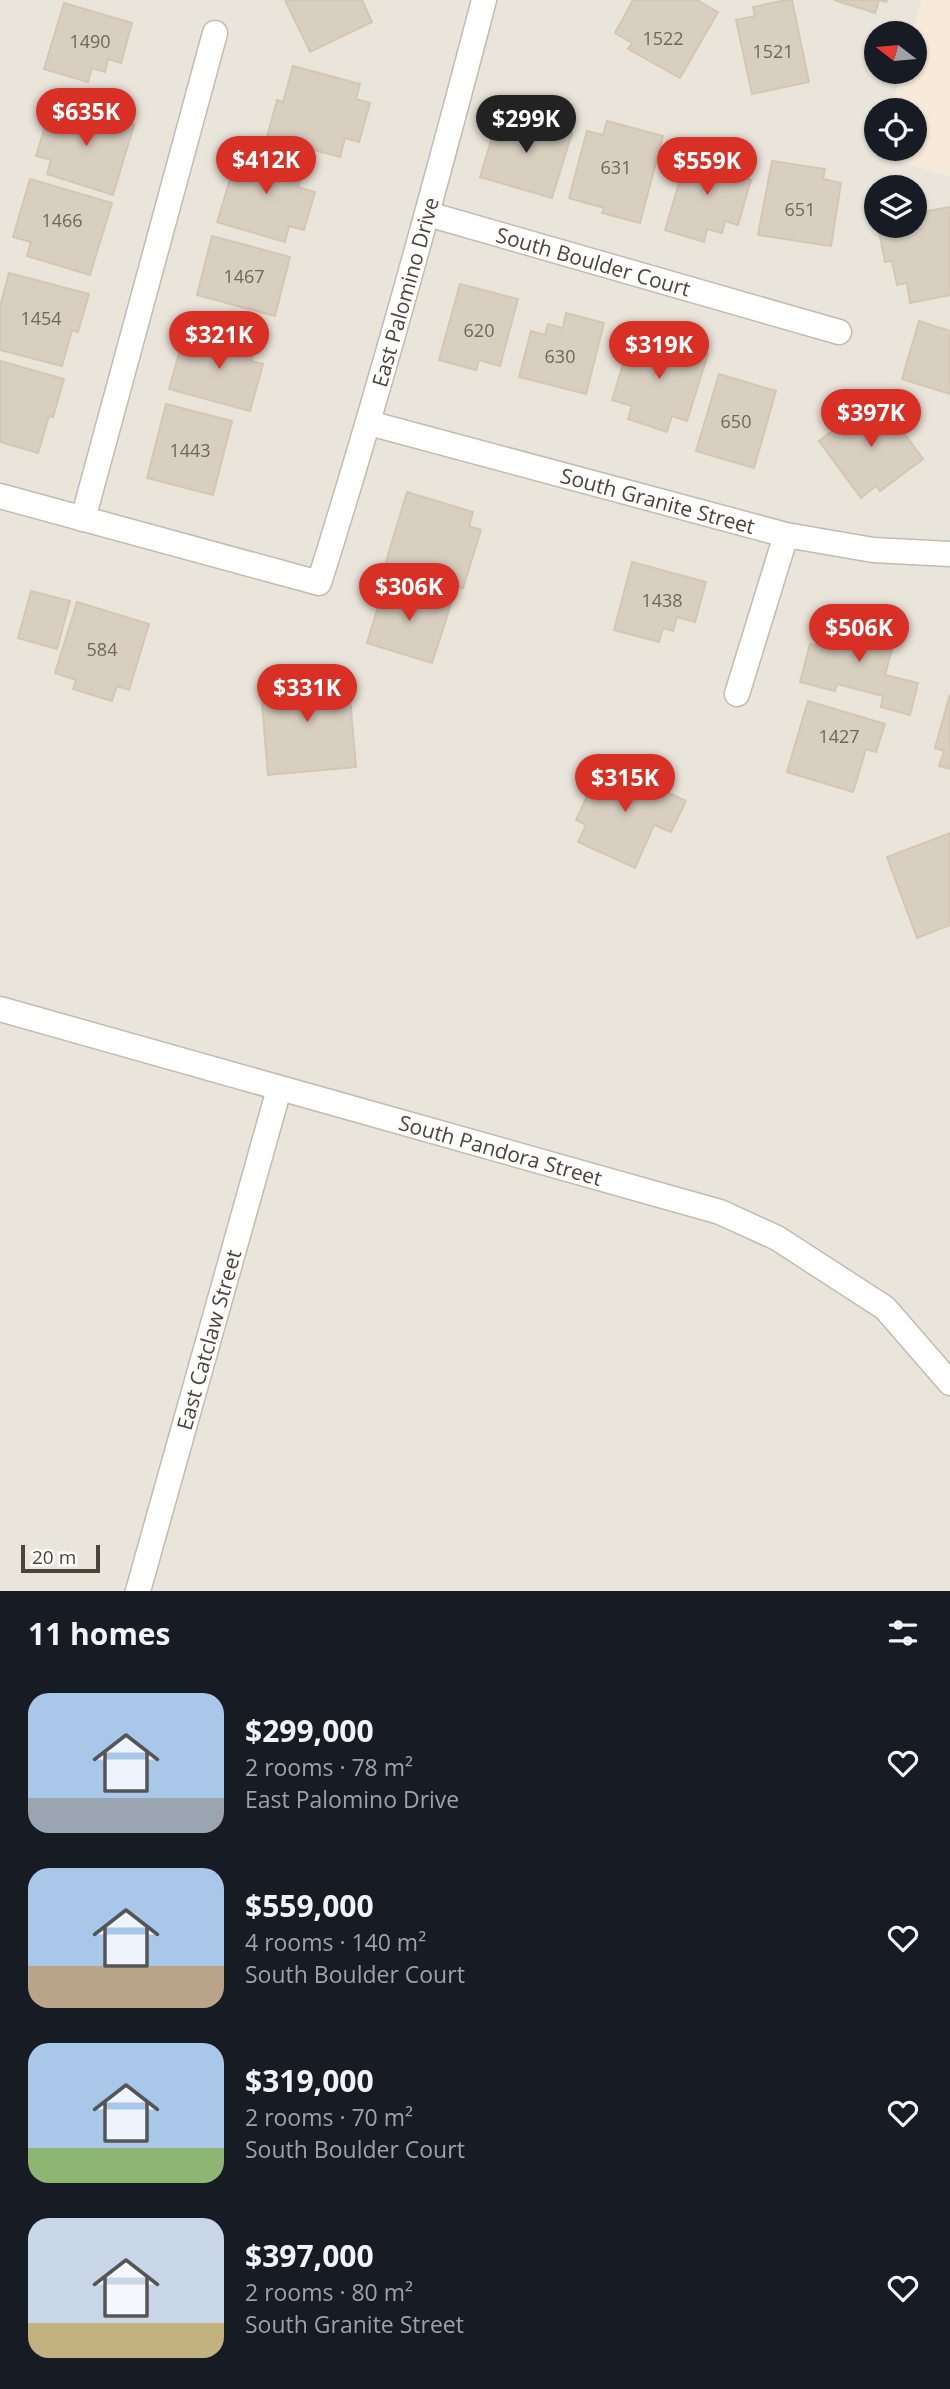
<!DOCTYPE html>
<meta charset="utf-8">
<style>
body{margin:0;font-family:"Open Sans",sans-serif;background:#242831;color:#f1f3f6;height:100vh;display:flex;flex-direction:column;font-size:26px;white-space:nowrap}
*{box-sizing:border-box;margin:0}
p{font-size:23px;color:#9ea1a6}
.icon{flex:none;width:38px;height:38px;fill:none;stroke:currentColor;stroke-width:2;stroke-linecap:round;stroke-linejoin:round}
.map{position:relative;height:1591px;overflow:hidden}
.side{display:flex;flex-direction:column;background:#171b24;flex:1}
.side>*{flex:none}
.needle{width:46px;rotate:286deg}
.buttons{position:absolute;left:864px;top:21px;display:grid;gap:14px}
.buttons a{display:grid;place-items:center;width:63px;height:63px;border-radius:50%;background:#171b24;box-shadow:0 2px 5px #0004;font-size:35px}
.scale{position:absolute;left:21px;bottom:18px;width:79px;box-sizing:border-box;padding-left:7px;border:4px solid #4b4439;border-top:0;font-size:19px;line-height:24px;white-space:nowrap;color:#4b4439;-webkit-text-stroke:5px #fff;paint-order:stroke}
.price{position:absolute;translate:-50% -60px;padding:0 16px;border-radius:24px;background:#d93025;color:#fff;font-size:23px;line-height:46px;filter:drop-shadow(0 2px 4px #0008)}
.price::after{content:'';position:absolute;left:50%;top:42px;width:21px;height:16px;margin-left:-10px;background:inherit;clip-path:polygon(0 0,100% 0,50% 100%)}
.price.on{background:#222;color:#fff}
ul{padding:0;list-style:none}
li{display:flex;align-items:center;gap:21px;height:175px;padding:0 28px}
li span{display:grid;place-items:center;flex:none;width:196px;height:140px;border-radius:21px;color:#555}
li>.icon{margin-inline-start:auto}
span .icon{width:84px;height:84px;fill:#fffc;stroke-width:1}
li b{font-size:30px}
h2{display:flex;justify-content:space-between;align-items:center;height:84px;padding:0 28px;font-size:30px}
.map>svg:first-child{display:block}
</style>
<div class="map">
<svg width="950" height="1591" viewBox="0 0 950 1591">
<rect width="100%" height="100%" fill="#f6f3ec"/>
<path fill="#eae5da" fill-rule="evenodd" d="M0,0h922l-10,33h-35v39h25l-11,38h-14v39h3l-2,6 72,21v1415h-950zM877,187h38v39h-38z"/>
<path fill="#f7ead8" d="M922,0h28v176l-72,-21 2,-6h35v-39h-24l11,-38h13v-39h-3z"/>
<g fill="#d8cfc1" stroke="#d3c7b4" stroke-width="2">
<path d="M285,0h77l10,22 -62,30z"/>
<path d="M633,0h64l21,12 -38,66 -52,-29 4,-6 -17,-10z"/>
<path d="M786,0h6l17,82 -57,12 -16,-74 19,-4 -2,-9z"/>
<path d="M834,0h53l-1,2 -7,-2 -4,13z"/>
<path d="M64,3l68,20 -11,40 -13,-4 -3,13 -13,-4 -4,14 -44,-13z"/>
<path d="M293,66l67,18 -4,15 14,4 -11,39 -14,-4 -5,19 -73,-20 10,-37 6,2z"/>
<path d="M67,104l67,21 -21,70 -66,-21 4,-14 -15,-4 12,-39 13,4z"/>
<path d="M500,111l72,22 -20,65 -72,-21z"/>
<path d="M607,121l56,15 -23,87 -38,-10 2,-5 -35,-10 18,-67 16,4z"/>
<path d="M240,147l64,19 -6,21 17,5 -11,38 -15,-4 -4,16 -68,-20z"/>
<path d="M689,150l46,14 -3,10 19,6 -13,45 -13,-4 -3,12 -15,-4 -3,13 -39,-12z"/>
<path d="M772,161l53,8 -2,10 18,4 -10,63 -73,-11z"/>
<path d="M30,179l82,24 -22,72 -63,-19 4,-14 -18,-5z"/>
<path d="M950,207v88l-40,8 -3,-20 -10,2 -5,-24 -7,1 -7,-36h37v-13z"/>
<path d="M212,236l78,21 -15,59 -78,-21z"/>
<path d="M9,273l80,21 -11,38 -6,-2 -10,36 -62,-16v-44z"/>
<path d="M460,284l58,15 -18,67 -21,-6 -3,10 -37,-10z"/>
<path d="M566,313l38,10 -18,71 -67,-17 12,-46 14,4 3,-11 15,4z"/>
<path d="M919,321l31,10v63l-48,-15z"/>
<path d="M211,330l45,12 -5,19 12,3 -13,47 -81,-22 11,-39 13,3 3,-13 11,3z"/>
<path d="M633,332l75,22 -21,67 -15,-5 -5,16 -39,-13 4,-13 -20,-6z"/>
<path d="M0,361l64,18 -11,38 -4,-1 -11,37 -38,-11z"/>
<path d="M719,374l57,17 -22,77 -58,-17z"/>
<path d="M878,397l45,62 -43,32 -4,-5 -15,12 -42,-57z"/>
<path d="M166,404l66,17 -19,74 -66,-17z"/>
<path d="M407,492l66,20 -4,14 12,4 -18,58 -78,-23z"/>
<path d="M632,562l74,20 -11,40 -18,-5 -4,14 -10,-3 -4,14 -45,-12z"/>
<path d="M385,584l66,20 -19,59 -65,-20z"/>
<path d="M31,591l39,10 -13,48 -39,-11z"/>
<path d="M77,602l72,22 -20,66 -12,-4 -5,15 -39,-12 3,-9 -21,-7z"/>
<path d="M846,617l51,13 -12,45 33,8 -8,32 -29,-8 2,-11 -46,-12 -2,7 -35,-9 10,-38 9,2 4,-18 19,5z"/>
<path d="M299,675l1,6 48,-5 8,91 -88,8 -8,-97z"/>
<path d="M950,694v75l-11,-3 5,-15 -9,-3z"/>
<path d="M808,701l77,23 -9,28 -10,-3 -13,43 -66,-20z"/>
<path d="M603,762l83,39 -15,31 -17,-7 -19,43 -57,-26 8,-17 -10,-5z"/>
<path d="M950,833v92l-33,13 -30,-81z"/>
</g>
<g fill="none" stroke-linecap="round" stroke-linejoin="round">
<g stroke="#c2bbae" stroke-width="27">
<g id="street">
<path id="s1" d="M428,214l411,118"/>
<path id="s2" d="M369,423l417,112 87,15 77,4"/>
<path id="s3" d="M0,496l319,87c61,-193 114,-388 165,-583"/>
<path d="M83,519l132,-486"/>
<path d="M737,694l49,-159"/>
<path id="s4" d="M0,1009l720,203 57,26 108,70 65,75"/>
<path id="s5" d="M138,1591l141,-502"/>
</g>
</g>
<use href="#street" stroke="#fff" stroke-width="24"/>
</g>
<g text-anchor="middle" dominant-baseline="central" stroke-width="5" stroke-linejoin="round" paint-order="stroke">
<g font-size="18" fill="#6e675b">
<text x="663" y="38">1522</text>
<text x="90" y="41">1490</text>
<text x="773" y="51">1521</text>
<text x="616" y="167">631</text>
<text x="800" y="209">651</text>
<text x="62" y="220">1466</text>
<text x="244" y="276">1467</text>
<text x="41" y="318">1454</text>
<text x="479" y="330">620</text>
<text x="560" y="356">630</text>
<text x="736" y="421">650</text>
<text x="190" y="450">1443</text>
<text x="662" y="600">1438</text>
<text x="102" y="649">584</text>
<text x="839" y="736">1427</text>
</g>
<g font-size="21" fill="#4b4439" stroke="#fff">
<text stroke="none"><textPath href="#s1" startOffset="172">South Boulder Court</textPath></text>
<text stroke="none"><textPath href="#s3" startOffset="634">East Palomino Drive</textPath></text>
<text stroke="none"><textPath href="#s2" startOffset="299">South Granite Street</textPath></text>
<text stroke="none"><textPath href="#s4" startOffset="520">South Pandora Street</textPath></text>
<text stroke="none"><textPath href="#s5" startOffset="261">East Catclaw Street</textPath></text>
</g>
</g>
</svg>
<div class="buttons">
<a><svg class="needle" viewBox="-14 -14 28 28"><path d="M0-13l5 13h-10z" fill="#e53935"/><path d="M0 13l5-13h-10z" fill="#9ea1a6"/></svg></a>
<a><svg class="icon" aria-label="locate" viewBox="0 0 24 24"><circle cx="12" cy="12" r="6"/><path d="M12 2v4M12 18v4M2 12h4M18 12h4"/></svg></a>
<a><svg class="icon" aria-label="layers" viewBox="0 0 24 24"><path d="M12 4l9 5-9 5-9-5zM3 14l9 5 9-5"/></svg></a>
</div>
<div class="scale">20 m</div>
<b class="price" style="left:86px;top:148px">$635K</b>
<b class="price on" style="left:526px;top:155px">$299K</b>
<b class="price" style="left:266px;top:196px">$412K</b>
<b class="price" style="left:707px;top:197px">$559K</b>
<b class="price" style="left:219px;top:371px">$321K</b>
<b class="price" style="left:659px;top:381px">$319K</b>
<b class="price" style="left:871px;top:449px">$397K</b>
<b class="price" style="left:409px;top:623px">$306K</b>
<b class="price" style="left:859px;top:664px">$506K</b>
<b class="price" style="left:307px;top:724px">$331K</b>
<b class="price" style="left:625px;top:814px">$315K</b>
</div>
<section class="side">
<h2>11 homes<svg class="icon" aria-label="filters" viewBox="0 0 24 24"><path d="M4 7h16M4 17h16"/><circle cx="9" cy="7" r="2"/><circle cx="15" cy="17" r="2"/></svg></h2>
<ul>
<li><span style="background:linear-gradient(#a9c7e8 75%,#9aa5b1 0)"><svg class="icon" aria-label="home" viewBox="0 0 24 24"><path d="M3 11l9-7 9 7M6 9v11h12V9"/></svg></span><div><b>$299,000</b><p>2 rooms · 78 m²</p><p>East Palomino Drive</p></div><svg class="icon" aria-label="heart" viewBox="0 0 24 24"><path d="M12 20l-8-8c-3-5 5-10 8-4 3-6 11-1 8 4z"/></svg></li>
<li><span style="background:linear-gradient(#a9c7e8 70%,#b9a48a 0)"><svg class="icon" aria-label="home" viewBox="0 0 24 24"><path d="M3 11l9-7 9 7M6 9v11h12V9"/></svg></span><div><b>$559,000</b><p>4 rooms · 140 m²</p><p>South Boulder Court</p></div><svg class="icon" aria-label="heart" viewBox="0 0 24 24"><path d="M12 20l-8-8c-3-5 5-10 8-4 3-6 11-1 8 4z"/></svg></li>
<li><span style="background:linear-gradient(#a9c7e8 75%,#8fb573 0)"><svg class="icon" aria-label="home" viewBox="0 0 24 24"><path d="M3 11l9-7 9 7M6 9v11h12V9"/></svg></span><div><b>$319,000</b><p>2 rooms · 70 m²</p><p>South Boulder Court</p></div><svg class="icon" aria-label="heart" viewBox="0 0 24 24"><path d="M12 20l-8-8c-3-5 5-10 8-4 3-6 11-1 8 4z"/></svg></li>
<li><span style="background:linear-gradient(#c9d6e8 75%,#c2b280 0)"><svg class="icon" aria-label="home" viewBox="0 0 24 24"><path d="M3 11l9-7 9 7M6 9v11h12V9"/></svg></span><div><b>$397,000</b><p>2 rooms · 80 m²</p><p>South Granite Street</p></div><svg class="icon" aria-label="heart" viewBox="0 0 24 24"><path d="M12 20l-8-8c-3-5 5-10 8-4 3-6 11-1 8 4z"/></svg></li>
</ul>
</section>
